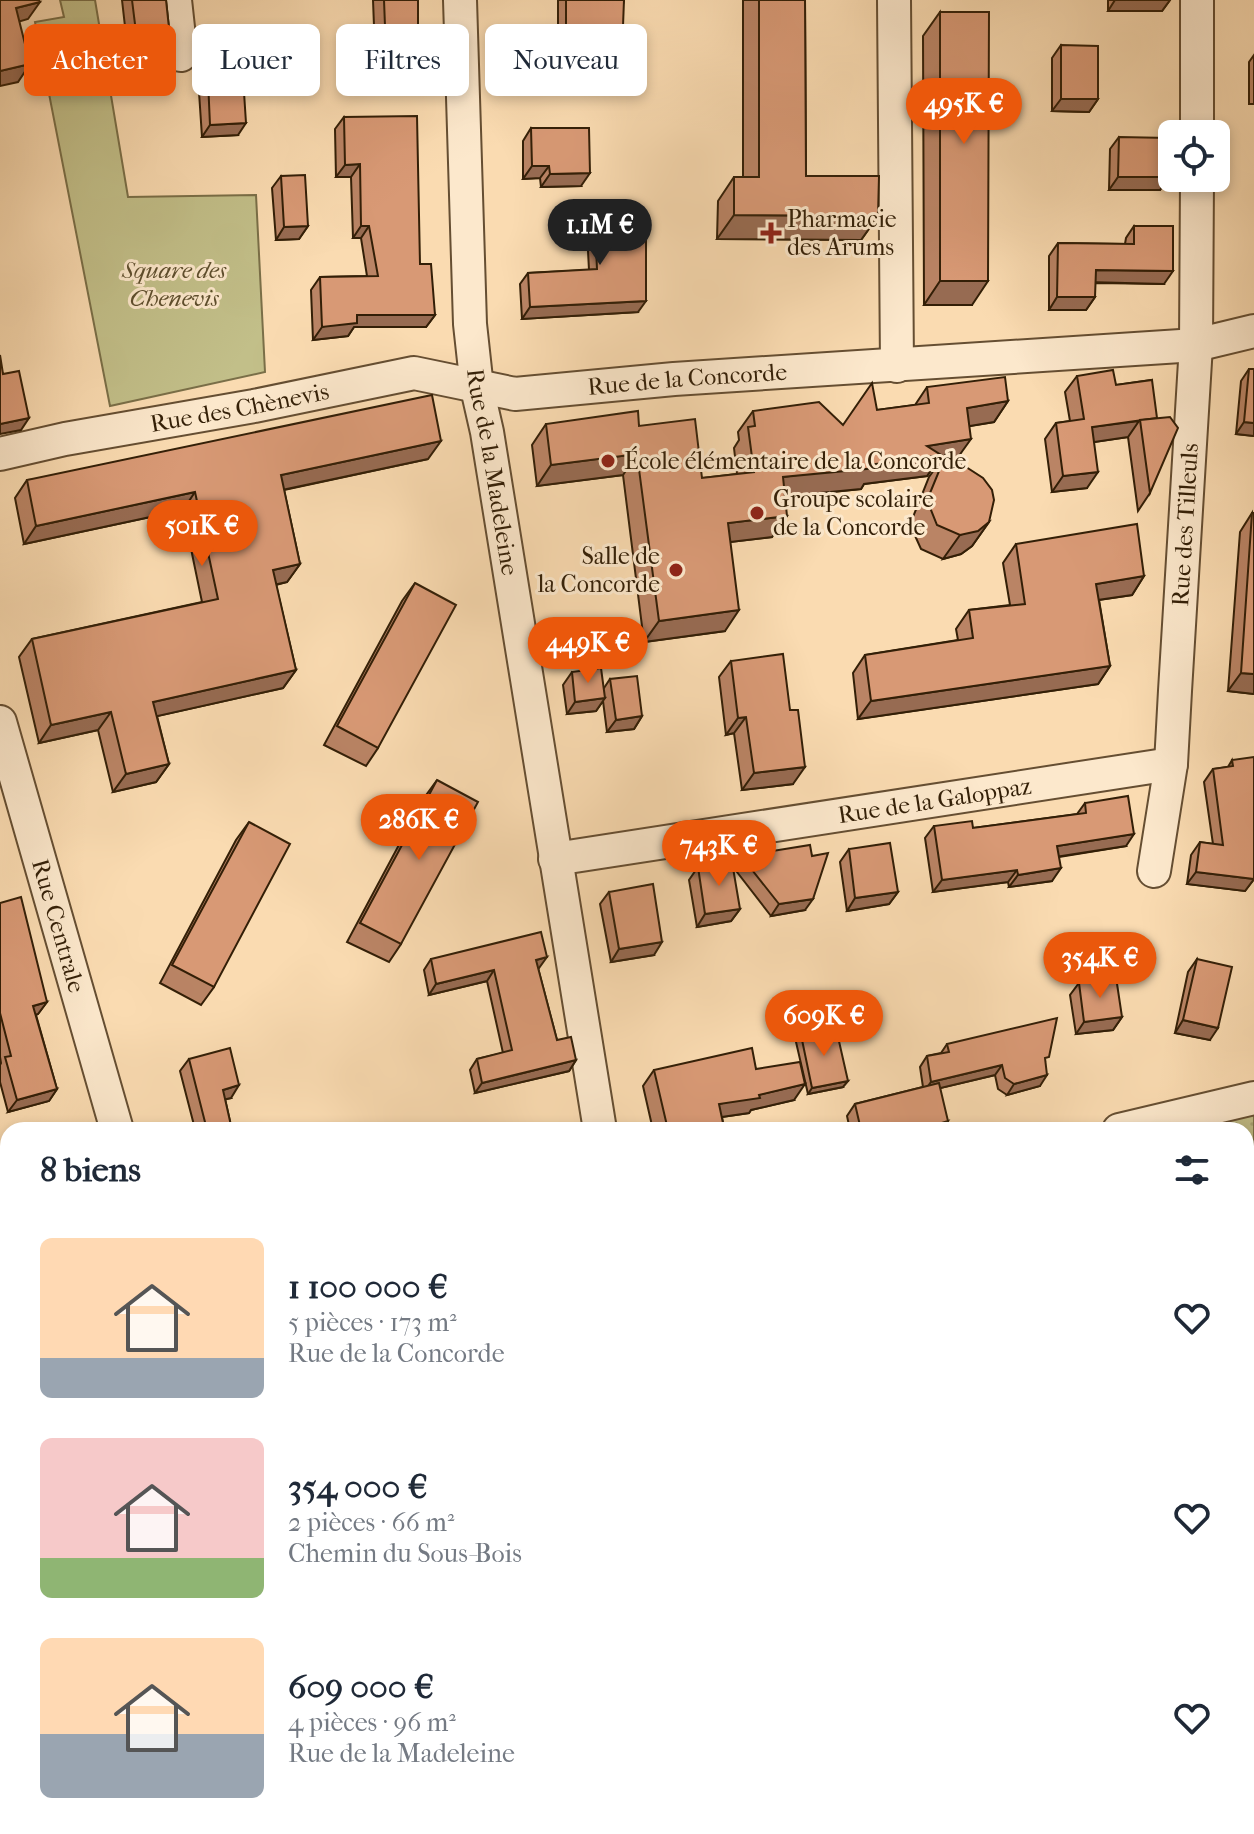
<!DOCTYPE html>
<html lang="fr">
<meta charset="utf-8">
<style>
body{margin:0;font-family:"IM FELL French Canon",serif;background:#f6f6f7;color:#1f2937;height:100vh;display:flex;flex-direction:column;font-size:30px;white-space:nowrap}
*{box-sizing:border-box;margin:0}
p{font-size:26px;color:#747a83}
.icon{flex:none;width:44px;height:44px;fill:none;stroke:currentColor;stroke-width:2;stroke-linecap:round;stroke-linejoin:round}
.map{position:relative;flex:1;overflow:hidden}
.panel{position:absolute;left:0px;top:1122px;width:1254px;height:712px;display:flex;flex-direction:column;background:#fff;border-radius:24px 24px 0 0;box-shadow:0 4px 12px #0003}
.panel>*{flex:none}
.hud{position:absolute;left:24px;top:24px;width:800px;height:72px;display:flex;gap:16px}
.fabs{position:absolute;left:1158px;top:120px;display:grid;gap:16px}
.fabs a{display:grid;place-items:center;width:72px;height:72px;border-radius:12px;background:#fff;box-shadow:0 4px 12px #0003;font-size:40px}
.price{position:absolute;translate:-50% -68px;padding:0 18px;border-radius:28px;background:#ea580c;color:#fff;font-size:26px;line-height:52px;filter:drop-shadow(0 2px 4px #0008)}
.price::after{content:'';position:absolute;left:50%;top:48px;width:24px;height:18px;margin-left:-12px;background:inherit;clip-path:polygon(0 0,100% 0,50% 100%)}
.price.active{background:#222;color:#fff}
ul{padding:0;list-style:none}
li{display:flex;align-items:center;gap:24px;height:200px;padding:0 40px}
li span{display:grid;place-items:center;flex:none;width:224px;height:160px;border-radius:12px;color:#555}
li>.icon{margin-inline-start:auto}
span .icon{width:96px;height:96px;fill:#fffc;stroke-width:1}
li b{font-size:34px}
h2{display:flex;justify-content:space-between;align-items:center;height:96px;padding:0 40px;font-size:34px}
.tag{padding:0 28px;border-radius:12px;background:#fff;box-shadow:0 4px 12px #0003;font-size:28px;line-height:72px}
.tag.active{background:#ea580c;color:#fff}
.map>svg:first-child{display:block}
</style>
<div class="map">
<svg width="1254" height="1834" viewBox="0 0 1254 1834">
<defs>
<pattern id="forest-firs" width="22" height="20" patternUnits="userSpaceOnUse" patternTransform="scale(2)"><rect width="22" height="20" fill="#c2bf89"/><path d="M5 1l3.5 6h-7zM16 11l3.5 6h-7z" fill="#a7a475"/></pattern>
<pattern id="garden-dots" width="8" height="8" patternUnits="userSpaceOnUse" patternTransform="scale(2)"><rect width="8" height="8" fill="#c2bf89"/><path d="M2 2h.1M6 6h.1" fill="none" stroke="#a7a475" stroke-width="1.8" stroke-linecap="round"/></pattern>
</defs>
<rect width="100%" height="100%" fill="#fadbb1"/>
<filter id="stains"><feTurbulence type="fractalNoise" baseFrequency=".0025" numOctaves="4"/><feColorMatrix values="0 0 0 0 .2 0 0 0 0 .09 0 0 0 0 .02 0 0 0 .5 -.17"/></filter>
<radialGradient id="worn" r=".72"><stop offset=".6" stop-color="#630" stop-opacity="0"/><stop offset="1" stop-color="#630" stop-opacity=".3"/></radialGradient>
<path fill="url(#forest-firs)" stroke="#7a6f48" stroke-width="2" d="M1250,1565l4,3v266h-390l9,-8h373v-260z"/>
<path fill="#c2bf89" stroke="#7a6f48" stroke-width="2" d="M60,0h35l33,197 128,-2 9,177 -155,34 -75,-384 29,-5z"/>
<path fill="url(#garden-dots)" stroke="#7a6f48" stroke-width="2" d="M1254,1112v81l-8,5v-68h-66z"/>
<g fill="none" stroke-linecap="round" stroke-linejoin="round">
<g stroke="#654e32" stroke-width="36">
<g id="minor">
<path d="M175,0l6,55"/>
<path id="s1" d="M460,0l10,324 7,64 10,44 113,698"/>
<path d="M894,0l3,366"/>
<path d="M1197,134v-134"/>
<path id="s2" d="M0,454l65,-15 189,-33 160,-33 101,21 159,-15 522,-34 58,-14"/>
<path id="s3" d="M0,722l117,408"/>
<path id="s4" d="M555,859l616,-95"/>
<path id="s5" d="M1154,871l17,-107 4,-73 21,-346 1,-167"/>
<path d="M1119,1130l135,-32"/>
<path d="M0,1434l8,-2"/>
</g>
</g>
<g stroke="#654e32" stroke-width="44">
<path id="tertiary" d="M1246,1215l8,-5"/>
</g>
<g stroke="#331f07" stroke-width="48">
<g id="secondary">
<path d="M0,1383l8,-1"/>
<path d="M282,1834l6,-8"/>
</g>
</g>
<use href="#minor" stroke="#fce8cc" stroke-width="32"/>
<use href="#tertiary" stroke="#fce8cc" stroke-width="40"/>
<use href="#secondary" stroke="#fce8cc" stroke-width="44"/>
</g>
<g fill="#ba8465" stroke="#331f07" stroke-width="2">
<path d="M122,0h44l3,28 -9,12 -33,4z"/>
<path d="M373,0h45l-11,82 -62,2 -1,-42 11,-16h19z"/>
<path d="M558,0h66l-9,38h-7v29l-8,12h-13l-5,7h-46l1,-44 8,-12 8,1 5,-6z"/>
<path d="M743,0h62l1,176 72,40 -17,24 -144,-1 1,-38 16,-24h9z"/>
<path d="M1108,0h62l-8,11h-54z"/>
<path d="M940,12l32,293h-48l-1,-269z"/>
<path d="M1061,45l37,54 -9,13 -37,-1v-53z"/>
<path d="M1254,55v49h-5v-42z"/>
<path d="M208,80l30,55 -36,2 -3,-45z"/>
<path d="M344,117l76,147 15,51 -9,12h-72l-6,9 -35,4 -2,-50 9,-13 47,-1 -6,-38h-8l-2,-61h-15l-1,-48z"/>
<path d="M531,128l50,58 -40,1 -1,-9 -17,1v-38z"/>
<path d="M1119,137l49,40 -8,13h-51l1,-41z"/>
<path d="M281,176l27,50 -9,13 -23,1 -4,-52z"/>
<path d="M594,202l44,110 -116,7 -2,-35 8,-11 61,-3 -3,-57z"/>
<path d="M1134,226l30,58 -69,-1v14l-9,13h-37v-54l9,-13 67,1 1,-6z"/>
<path d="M1249,369h5v67l-18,-2 5,-53z"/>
<path d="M1077,376l39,9 36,-5 -2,113 -12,18 -10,-74 -34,5 -7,46 -35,4 -7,-53 11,-16 14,-2 -5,-29z"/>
<path d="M927,387l81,14 -14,21 -25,4 -13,34 33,62 -17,24 -11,8 -18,5 -22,-10 -9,-20 1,-12 16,-40 10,-14h-3l-9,13 -63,8 -3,5 -76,8 -13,40 -42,5 -5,89 -81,11 -21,-167 -86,11 -5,-41 14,-21 93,2 63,52 35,-4 -3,-26 5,-8 -1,-8 15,-21 90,14 34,-15 38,-5z"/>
<path d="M428,459l-144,31 16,74 -13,18 -11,3 20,85 -13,18 -126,28 12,48 -13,18 -43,10 -15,-62 -59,13 -20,-86 13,-18 170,-37 -19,-92 -159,34 -9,-46 12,-18z"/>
<path d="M1252,513l2,181 -26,-3 12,-159z"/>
<path d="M1016,544l128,32 -12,19 -33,5 11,66 -12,18 -240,35 -5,-46 12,-18 93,-15 -2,-11 13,-19 41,-5 -7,-42z"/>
<path d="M415,583l-37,165 -12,18 -42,-21 78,-144z"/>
<path d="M731,661l59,49 3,74 -51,6 -8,-57 -8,2 -7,-58z"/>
<path d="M572,672l32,16 6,-9 32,37 -8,13 -27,3 -4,-31 -7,10 -29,3 -4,-29z"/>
<path d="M1232,760l22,119 -9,12 -58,-7 4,-29 9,-13 13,2 -9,-62 9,-13 15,-2z"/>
<path d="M437,780l-36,164 -12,18 -42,-20 77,-144z"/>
<path d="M1085,803l41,43 -67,11 -7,24 -43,6 -1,-5 -75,10 -8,-54 9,-12 39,2 104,-14z"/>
<path d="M249,822l-35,165 -13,18 -41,-22 76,-143z"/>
<path d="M849,849l49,43 -9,12 -42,7 -7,-49z"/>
<path d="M766,852l39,58 -34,6 -34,-44 8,-11 16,-3z"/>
<path d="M698,867l42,42 -9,12 -34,6 -8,-47z"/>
<path d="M609,892l45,63 -43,7 -11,-58z"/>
<path d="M0,903l47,99 -9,12 -2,1 21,74 -8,12 -41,11 -8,-30v-17l1,-2 -1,-6z"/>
<path d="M431,959l108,9h-1l19,72 19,20 -7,11 -94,22 -5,-23 7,-11 26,-6 -16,-72 -58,14 -5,-25z"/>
<path d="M1197,959l13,81 -35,-7 13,-61z"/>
<path d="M1079,983l43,34 -9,13 -37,4 -6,-39z"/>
<path d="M801,1035l42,52 -35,7 -12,-52z"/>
<path d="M947,1044l98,18 -5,24 -33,9 -9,-6 -3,-14 -55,13 2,42h-92l-3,-14 8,-12 68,-17 -3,-20 7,-11 14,-3z"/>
<path d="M189,1059l42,39 -6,1 7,31 -37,-1 -15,-58z"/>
<path d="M756,1069l38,31 -43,10 -2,3 -27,4 1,6 -5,7h-65l-10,-44 11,-16z"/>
<path d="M8,1757v35l-8,-10v-18z"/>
<path d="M405,1826h21l-13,8z"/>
<path d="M552,1826h116l4,8h-116z"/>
</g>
<g fill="#976b52" stroke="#331f07" stroke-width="2">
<path d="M1115,0h55l-8,11h-54z"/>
<path d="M40,2l-12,17 -24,7 12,-18z"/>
<path d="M623,26l-8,12h-16l8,-11z"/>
<path d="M169,28l-9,12 -33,4 9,-12z"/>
<path d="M30,64l-12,18 -18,4v-15z"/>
<path d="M418,67l-11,15 -62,2 11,-16z"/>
<path d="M590,67h18l-8,12h-13l-5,7h-46l9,-12z"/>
<path d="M1061,99h37l-9,13 -37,-1z"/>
<path d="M246,123l-8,12 -36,2 8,-12z"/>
<path d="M360,164l-9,13h-15l9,-12z"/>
<path d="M532,166h17l-9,12 -17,1z"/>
<path d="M590,173l-9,13 -40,1 9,-13z"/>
<path d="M1118,177h50l-8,13h-51z"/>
<path d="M734,215l144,1 -17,24 -144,-1z"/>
<path d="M308,226l-9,13 -23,1 8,-13z"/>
<path d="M361,226h8l-8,12h-8z"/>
<path d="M1096,270l77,1 -9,13 -77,-2z"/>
<path d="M940,281h48l-16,24h-48z"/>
<path d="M1057,297h38l-9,13h-37z"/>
<path d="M646,301l-8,11 -116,7 8,-12z"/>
<path d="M357,315h78l-9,12h-72l-6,9 -35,4 9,-13z"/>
<path d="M1008,401l-14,21 -42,7 15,-21z"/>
<path d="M29,418l-8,12 -21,4v-10z"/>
<path d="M1139,421l-11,16 -47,7 11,-17z"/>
<path d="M1244,422l10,1v13l-18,-2z"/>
<path d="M971,439l-15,21 -10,-6 -7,9h-3l-9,13 -63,8 -3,5 -93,9 15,-21 92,-13 52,-18z"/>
<path d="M441,441l-13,18 -160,34 13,-18z"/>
<path d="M637,454l-14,21 -86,11 14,-21z"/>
<path d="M1098,472l-11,16 -35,4 11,-16z"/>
<path d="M195,492l-12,18 -159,34 12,-18z"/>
<path d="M787,516l-15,21 -59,7 15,-21z"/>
<path d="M989,522l-17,24 -11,8 -18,5 17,-24z"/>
<path d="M300,564l-13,18 -27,6 13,-18z"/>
<path d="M1144,576l-12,19 -48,7 12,-18z"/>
<path d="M739,610l-14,21 -81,11 15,-21z"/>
<path d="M1110,666l-12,18 -240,35 13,-18z"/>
<path d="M296,670l-13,18 -143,32 13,-18z"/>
<path d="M1241,673l13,1v20l-26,-3z"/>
<path d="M605,698l-9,13 -29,3 8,-12z"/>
<path d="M111,712l-13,18 -59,13 12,-18z"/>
<path d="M642,716l-8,13 -27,3 9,-12z"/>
<path d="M746,717l-12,16 -8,2 12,-17z"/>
<path d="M169,764l-13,18 -43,10 13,-18z"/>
<path d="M805,767l-12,17 -51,6 12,-17z"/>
<path d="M1134,834l-8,12 -77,12 8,-12z"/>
<path d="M1061,868l-9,13 -43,6 9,-12z"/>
<path d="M1017,870l-9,12 -75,10 9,-12z"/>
<path d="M1196,872l58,7 -9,12 -58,-7z"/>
<path d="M898,892l-9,12 -42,7 8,-13z"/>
<path d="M813,899l-8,11 -34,6 8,-12z"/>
<path d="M740,909l-9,12 -34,6 8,-13z"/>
<path d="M662,942l-8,13 -43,7 8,-13z"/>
<path d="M547,957l-8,11 -11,2 8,-10z"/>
<path d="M494,970l-7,11 -58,14 7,-11z"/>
<path d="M47,1002l-9,12 -13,4 8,-12z"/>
<path d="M1122,1017l-9,13 -37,4 8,-12z"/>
<path d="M1183,1020l35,8 -8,12 -35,-7z"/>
<path d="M576,1060l-7,11 -94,22 7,-10z"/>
<path d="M1002,1065l-7,10 -71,17 7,-10z"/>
<path d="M1047,1075l-7,11 -33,9 7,-11z"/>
<path d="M848,1081l-5,6 -35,7 4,-6z"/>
<path d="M805,1084l-11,16 -43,10 -2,3 -41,6 11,-15z"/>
<path d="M239,1085l-8,13 -17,4 9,-12z"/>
<path d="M57,1089l-8,12 -41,11 9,-12z"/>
<path d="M948,1121l-6,9h-18l2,-2z"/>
<path d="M418,1826h8l-14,8z"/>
</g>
<g fill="#d89975" stroke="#331f07" stroke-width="2">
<path d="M0,0h39l1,2 -24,6 14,56 -30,7z"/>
<path d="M132,0h34l3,28 -33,4z"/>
<path d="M384,0h34v67l-62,1 -1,-42h30z"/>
<path d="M566,0h58l-1,26 -16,1 1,40h-18v7h-45v-44l12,1v-6h9z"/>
<path d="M759,0h46l1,176h73l-1,40 -144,-1v-38h25z"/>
<path d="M940,12h49l-1,269h-48z"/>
<path d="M1061,45l37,1v53h-37z"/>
<path d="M243,77l3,46 -36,2 -2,-45z"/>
<path d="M417,116l3,148h11l4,51h-78v8l-35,4 -2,-50 58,-1 -9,-50h-8l-1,-62 -15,1 -1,-48z"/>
<path d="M531,128h58l1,45 -40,1 -1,-8h-17z"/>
<path d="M1119,137l50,1 -1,39h-50z"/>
<path d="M305,175l3,51 -24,1 -3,-51z"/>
<path d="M626,201l1,32h19v68l-116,6 -2,-34 69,-4 -3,-67z"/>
<path d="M1134,226h39v45l-77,-1 -1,27h-38l1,-54 76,1z"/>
<path d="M0,355l3,19 16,-3 10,47 -29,6z"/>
<path d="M1249,369h5v54l-10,-1z"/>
<path d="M1113,370l3,15 36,-5 5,38 -65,9 6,45 -35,4 -7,-53 28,-4 -7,-43z"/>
<path d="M1005,377l3,24 -41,7 4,31 -44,7 14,9 -66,9 1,4 -93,9 4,39 -59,7 11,87 -80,11 -22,-167 -86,11 -5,-41 92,-13 1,15 56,-7 7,59 52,-6 -6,-45 7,-1 -2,-15 66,-9 24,23 29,-42 5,27 52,-7 -2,-16z"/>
<path d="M432,395l9,46 -160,34 19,89 -27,6 23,100 -143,32 16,62 -43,10 -15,-62 -60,13 -19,-86 186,-40 -23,-107 -159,34 -9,-46z"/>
<path d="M1170,417l8,11 -28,65 -10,-73z"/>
<path d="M946,454l37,24 9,12 2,10 -5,22 -11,9 -18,4 -23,-10 -8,-20 1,-12z"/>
<path d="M1252,513h2v161l-13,-1z"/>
<path d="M1137,524l7,52 -48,8 14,82 -239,35 -6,-46 108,-17 -4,-28 56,-6 -9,-60z"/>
<path d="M415,583l41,22 -78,143 -41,-22z"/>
<path d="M783,654l7,56h8l7,57 -51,6 -8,-56 -8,1 -7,-57z"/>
<path d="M601,668l4,30 -30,4 -3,-30z"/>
<path d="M637,676l5,40 -26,4 -6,-41z"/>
<path d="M1254,757v122l-58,-7 4,-30 23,3 -10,-76 20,-3 -1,-6z"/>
<path d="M437,780l41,22 -77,142 -41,-21z"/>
<path d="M1128,796l6,38 -77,12 4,22 -43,7 -1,-5 -75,10 -8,-54 38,-5 1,7 113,-15 -1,-10z"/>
<path d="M249,822l41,22 -76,143 -42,-22z"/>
<path d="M890,843l8,49 -43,6 -6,-49z"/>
<path d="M810,845l2,11 16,-3 -15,46 -34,5 -34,-43 22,-4 -1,-5z"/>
<path d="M732,862l8,47 -35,5 -7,-47z"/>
<path d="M653,884l9,58 -43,7 -10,-57z"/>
<path d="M21,897l26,105 -14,4 24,83 -40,11 -12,-43 6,-1 -11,-43v-110z"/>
<path d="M541,932l6,25 -11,3 21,80 14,-3 5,23 -94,23 -5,-24 35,-9 -18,-80 -58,14 -5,-25z"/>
<path d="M1197,959l35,8 -14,61 -35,-8z"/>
<path d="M1116,977l6,40 -38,5 -5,-39z"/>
<path d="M1057,1018l-8,39 -4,1 2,17 -33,9 -9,-6 -3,-13 -71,17 -4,-26 22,-4 -2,-8z"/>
<path d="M836,1028l12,53 -36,7 -11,-53z"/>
<path d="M230,1048l9,37 -16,5 9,40h-41l15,-4 -17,-67z"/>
<path d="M752,1048l4,21 44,-7 5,22 -46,11 1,3 -41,6 4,19 -6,2 1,5h-50l-14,-60z"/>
<path d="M939,1083l9,38 -22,7v2h-65l-6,-26z"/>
<path d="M579,1124l1,6h-25z"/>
<path d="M1254,1262v206l-8,35v-236z"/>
<path d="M8,1757v11l-6,-7z"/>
<path d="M478,1826h15l6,8h-38z"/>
<path d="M567,1826h101l4,8h-57l-3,-7 -12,7h-30z"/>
</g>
<g fill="#8f2418" stroke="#fce8cc" stroke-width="3">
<path d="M767 221h8v8h8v8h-8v8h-8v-8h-8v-8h8z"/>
<circle cx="608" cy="461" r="8"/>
<circle cx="757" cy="513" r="8"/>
<circle cx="676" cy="570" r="8"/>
</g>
<g text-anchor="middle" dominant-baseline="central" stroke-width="6" stroke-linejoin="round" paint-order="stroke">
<g font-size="24" fill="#331f07" stroke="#fce8cc" text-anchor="start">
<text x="787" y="219">Pharmacie<tspan x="787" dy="28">des Arums</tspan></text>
<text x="624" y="461">École élémentaire de la Concorde</text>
<text x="773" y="499">Groupe scolaire<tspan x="773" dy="28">de la Concorde</tspan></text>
<text x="660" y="556" text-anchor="end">Salle de<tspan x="660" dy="28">la Concorde</tspan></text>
</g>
<g font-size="24" font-style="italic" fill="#5e4f2e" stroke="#fce8cc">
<text x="174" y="270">Square des<tspan x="174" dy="28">Chenevis</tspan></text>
</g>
<g font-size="24" fill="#331f07" stroke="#fce8cc">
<text stroke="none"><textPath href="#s2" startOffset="698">Rue de la Concorde</textPath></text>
<text stroke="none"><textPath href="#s2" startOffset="244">Rue des Chènevis</textPath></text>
<text stroke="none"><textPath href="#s1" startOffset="474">Rue de la Madeleine</textPath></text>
<text stroke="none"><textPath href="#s5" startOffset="348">Rue des Tilleuls</textPath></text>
<text stroke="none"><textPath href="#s4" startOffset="384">Rue de la Galoppaz</textPath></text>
<text stroke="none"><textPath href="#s3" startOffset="212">Rue Centrale</textPath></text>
</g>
</g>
<rect width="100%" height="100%" filter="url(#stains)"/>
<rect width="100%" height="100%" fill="url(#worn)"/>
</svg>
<div class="fabs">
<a><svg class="icon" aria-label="locate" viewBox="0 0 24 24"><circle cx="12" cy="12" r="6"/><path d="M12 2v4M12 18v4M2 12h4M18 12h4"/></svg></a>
</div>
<b class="price" style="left:964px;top:146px">495K €</b>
<b class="price active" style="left:600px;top:267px">1.1M €</b>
<b class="price" style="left:202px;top:568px">501K €</b>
<b class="price" style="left:588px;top:685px">449K €</b>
<b class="price" style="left:419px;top:862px">286K €</b>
<b class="price" style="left:719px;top:888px">743K €</b>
<b class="price" style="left:1100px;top:1000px">354K €</b>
<b class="price" style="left:824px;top:1058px">609K €</b>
<div class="hud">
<a class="tag active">Acheter</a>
<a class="tag">Louer</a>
<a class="tag">Filtres</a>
<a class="tag">Nouveau</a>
</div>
<section class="panel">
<h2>8 biens<svg class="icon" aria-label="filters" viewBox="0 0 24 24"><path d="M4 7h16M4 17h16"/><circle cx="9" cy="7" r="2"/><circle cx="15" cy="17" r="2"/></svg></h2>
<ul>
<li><span style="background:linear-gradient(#ffd9b3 75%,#9aa5b1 0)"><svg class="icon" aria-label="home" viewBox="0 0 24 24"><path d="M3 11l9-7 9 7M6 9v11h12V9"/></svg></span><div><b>1 100 000 €</b><p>5 pièces · 173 m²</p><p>Rue de la Concorde</p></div><svg class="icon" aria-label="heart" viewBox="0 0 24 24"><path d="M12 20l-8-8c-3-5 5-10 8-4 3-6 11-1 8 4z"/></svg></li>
<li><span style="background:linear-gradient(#f6c9c9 75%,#8fb573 0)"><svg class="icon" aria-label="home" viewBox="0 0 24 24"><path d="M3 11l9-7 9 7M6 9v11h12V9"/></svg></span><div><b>354 000 €</b><p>2 pièces · 66 m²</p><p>Chemin du Sous-Bois</p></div><svg class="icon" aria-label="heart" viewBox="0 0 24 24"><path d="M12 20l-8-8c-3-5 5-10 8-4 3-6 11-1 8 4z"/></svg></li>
<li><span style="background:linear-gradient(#ffd9b3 60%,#9aa5b1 0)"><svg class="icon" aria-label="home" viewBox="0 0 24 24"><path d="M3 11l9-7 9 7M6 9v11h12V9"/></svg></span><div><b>609 000 €</b><p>4 pièces · 96 m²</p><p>Rue de la Madeleine</p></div><svg class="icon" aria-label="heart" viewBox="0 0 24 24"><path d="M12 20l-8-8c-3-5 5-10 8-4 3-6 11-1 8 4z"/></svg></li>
</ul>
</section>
</div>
